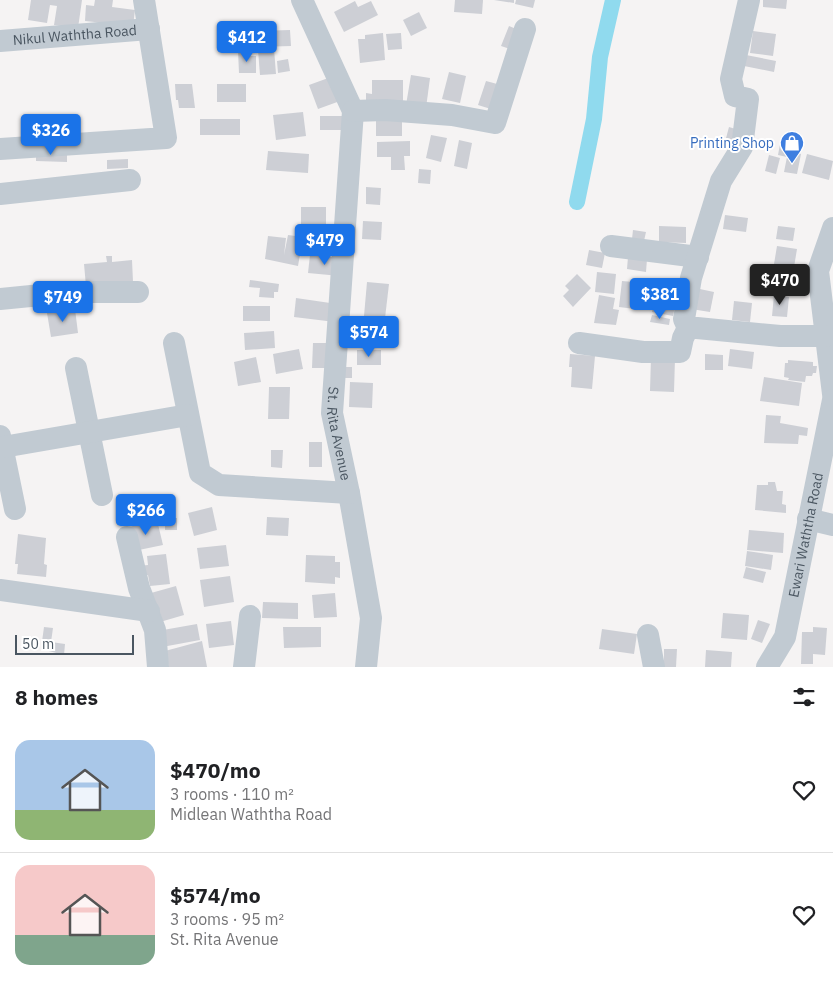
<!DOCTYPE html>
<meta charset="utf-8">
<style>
body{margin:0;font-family:"IBM Plex Sans",sans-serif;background:#f6f6f6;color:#202124;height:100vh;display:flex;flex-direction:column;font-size:19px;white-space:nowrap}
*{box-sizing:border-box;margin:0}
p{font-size:16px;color:#757577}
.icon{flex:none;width:28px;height:28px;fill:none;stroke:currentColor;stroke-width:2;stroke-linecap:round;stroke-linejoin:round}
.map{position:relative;height:667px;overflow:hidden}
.details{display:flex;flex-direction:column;background:#fff;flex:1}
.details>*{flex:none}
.scale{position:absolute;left:15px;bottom:12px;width:119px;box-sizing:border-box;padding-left:5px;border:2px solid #4a5661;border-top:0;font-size:14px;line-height:18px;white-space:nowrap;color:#4a5661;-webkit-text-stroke:4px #fff;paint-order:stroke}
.price{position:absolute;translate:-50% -42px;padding:0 11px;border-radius:5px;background:#1a73e8;color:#fff;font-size:16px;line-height:32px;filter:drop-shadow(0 1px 2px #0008)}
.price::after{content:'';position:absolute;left:50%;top:30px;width:15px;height:11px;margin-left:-8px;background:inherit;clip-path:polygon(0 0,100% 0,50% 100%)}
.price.active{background:#222;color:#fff}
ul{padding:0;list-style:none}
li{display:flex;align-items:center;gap:15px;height:125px;padding:0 15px}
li+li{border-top:1px solid #e0e0e0}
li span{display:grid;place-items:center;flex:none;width:140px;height:100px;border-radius:15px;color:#555}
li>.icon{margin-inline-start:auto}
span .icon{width:60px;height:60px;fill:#fffc;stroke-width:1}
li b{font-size:21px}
h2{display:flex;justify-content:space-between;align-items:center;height:60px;padding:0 15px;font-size:21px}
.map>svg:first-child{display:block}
</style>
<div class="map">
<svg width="833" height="667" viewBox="0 0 833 667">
<rect width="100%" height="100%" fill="#f5f3f3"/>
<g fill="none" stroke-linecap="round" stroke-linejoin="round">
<path stroke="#90daee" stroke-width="16" d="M577,202l17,-83 6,-62 13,-57"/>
</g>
<g fill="#cdcfd5">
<path d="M31,0h51l-4,28 -24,-3 3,-19 -7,-1 -3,18 -19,-3z"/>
<path d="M95,0h18l-1,7 23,3 -2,16 -48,-5 1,-16 8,1z"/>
<path d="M455,0h28l-1,14 -28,-2z"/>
<path d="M494,0h20v3z"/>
<path d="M516,0h19l-2,8 -18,-4z"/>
<path d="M763,0h24l-1,9 -23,-2z"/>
<path d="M355,1l3,6 13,-6 7,14 -34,17 -10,-20z"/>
<path d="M419,12l8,16 -16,8 -8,-16z"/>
<path d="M509,26l12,5 -8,19 -12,-4z"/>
<path d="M290,30l1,16 -33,1v-16z"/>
<path d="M753,31l23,3 -3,22 -23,-3z"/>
<path d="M383,33l2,27 -25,3 -2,-24h7v-4z"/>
<path d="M401,33l1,16 -14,1 -2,-16z"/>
<path d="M274,49l2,25 -16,1 -2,-25z"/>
<path d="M238,51h7v5h11v17h-17z"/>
<path d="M746,55l30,6 -2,11 -30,-6z"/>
<path d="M288,59l2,12 -12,2 -1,-12z"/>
<path d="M449,72l17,4 -6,27 -18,-4z"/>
<path d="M411,75l19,3 -4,30 -20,-3z"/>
<path d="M331,77l9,24 -22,8 -9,-24z"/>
<path d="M372,80h31v22l-37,-1v-8l6,1z"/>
<path d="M486,81l15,4 -7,25 -16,-5z"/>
<path d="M175,84h17l3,24h-16l-1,-8h-2z"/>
<rect x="217" y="84" width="29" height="18"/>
<path d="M303,112l3,24 -30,4 -3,-25z"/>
<rect x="320" y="116" width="26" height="14"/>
<rect x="376" y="116" width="26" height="20"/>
<rect x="200" y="119" width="40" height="16"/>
<path d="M729,127l10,3 -4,15 -10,-3z"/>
<path d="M431,135l16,3 -6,24 -15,-4z"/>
<path d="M459,140l13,3 -5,26 -13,-3z"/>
<path d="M410,141v15h-6l1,14h-14v-13h-14v-15z"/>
<path d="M780,144l15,3 -1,5 7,2 -4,20 -13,-2 3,-15 -9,-2z"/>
<path d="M36,151l31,1v10l-31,-1z"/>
<path d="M268,151l41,3 -1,19 -42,-3z"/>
<path d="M807,154l26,7 -4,19 -27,-7z"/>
<path d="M769,155l11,3 -4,16 -11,-3z"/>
<path d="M128,159v9l-21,1v-9z"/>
<path d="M419,169l12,1 -1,14 -12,-1z"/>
<path d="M366,187l15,1 -1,17 -14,-1z"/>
<rect x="301" y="207" width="25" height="18"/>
<path d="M725,215l23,3 -2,14 -23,-3z"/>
<path d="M363,221l19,1 -1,18 -19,-1z"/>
<path d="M659,226l27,1v16l-27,-1z"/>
<path d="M778,226l17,2 -2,13 -17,-2z"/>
<path d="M633,230l13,2 -2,9 -12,-2z"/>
<path d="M309,232l23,1 -1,19 -23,-1z"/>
<path d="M288,235l15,2 -5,29 -33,-7 3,-23 18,2 -2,17z"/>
<path d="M777,246l20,3 -3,18 -20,-3z"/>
<path d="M589,250l16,3 -3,15 -16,-3z"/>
<path d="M310,255l32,3 -2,18 -32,-3z"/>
<path d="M106,256h6v6l20,-2 1,22 -47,4 -2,-22 23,-2z"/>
<path d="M628,257l19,2 -1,13 -19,-3z"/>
<path d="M775,268l31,1 -1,11 -31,-2z"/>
<path d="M597,272l19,2 -2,20 -19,-2z"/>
<path d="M577,274l14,14 -18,19 -10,-11 6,-6 -4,-4z"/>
<path d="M250,280l29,4 -1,8h-4v6l-15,-1 1,-9 -11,-1z"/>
<path d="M622,281l24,2 -3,27 -24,-3z"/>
<path d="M367,282l22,2 -4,34 -21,-2z"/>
<path d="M658,283l21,4 -6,29 -21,-4z"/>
<path d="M695,288l19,4 -4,20 -19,-3z"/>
<path d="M599,295l16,3 -2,11 6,1 -3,15 -22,-2z"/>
<path d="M774,295l15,2 -2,20 -15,-1z"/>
<path d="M296,298l41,6 -2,18 -41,-5z"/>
<path d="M734,301l18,2 -2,19 -18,-2z"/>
<rect x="243" y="306" width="27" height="15"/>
<path d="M75,309l3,24 -27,4 -4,-24z"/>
<path d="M652,315l18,4 -1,6 -19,-3z"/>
<path d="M274,331l1,17 -30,2 -1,-17z"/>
<path d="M372,337l1,11h-19v-10z"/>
<path d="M313,343h16l-1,25h-16z"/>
<path d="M299,349l4,20 -27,5 -3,-20z"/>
<path d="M730,349l24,3 -2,17 -24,-3z"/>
<rect x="357" y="350" width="24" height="15"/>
<path d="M570,354l25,2 -3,33 -21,-2 1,-20h-3z"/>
<path d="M705,354l18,1v15h-18z"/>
<path d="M256,357l5,25 -23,4 -4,-24z"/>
<path d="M651,357l24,1 -1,34 -24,-1z"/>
<path d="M788,360l25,2v4h4l-1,7h-3l-1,3h-6l-1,6 -17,-2 1,-2 -5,-1 1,-14h3z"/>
<rect x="345" y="367" width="7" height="11"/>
<path d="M764,377l38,6 -3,23 -39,-5z"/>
<path d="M350,382l23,1 -1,25 -23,-1z"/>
<path d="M269,387h21l-1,32h-21z"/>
<path d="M766,415l15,1 -1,7 28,5 -1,8 -8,-1 -1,9 -34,-1z"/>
<rect x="309" y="442" width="13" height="25"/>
<path d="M271,450h12l-1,18 -11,-1z"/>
<path d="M768,482h7l2,9h6l-1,13 4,1v8l-31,-3 2,-25h11z"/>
<path d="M212,507l5,23 -23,6 -6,-23z"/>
<path d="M267,517l22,1 -1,18 -22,-1z"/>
<rect x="165" y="518" width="12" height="12"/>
<path d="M157,520l6,25 -29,6 -5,-24z"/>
<path d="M749,530l35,3 -1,20 -36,-3z"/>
<path d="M18,534l28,4 -2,26 3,1 -1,12 -29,-3 1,-10h-3z"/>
<path d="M226,545l3,21 -29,3 -3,-21z"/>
<path d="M747,551l26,4 -2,15 -26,-4z"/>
<path d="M166,554l4,30 -20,2 -2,-11 -9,1 -1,-10 10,-1 -1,-9z"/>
<path d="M306,555l29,1v6h5v16l-5,-1v7l-30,-2z"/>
<path d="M746,567l20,5 -3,11 -20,-5z"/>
<path d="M230,576l4,26 -30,5 -4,-27z"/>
<path d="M176,586l8,29 -24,7 -9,-29z"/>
<path d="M335,593l2,24 -23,1 -2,-23z"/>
<path d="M263,602l35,1v16l-36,-1z"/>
<path d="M723,613l26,2 -2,25 -26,-2z"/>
<path d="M758,620l12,4 -8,19 -11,-4z"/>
<path d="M231,621l3,24 -25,3 -3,-24z"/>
<path d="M197,624l3,16 -38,7 -16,-14z"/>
<path d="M44,627l9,1 -2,14 14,2 -1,11 -23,-6z"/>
<path d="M283,627h38v20l-37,1z"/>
<path d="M813,627l14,1 -2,27 -12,-1v10h-12l1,-32h11z"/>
<path d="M602,629l35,5 -3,20 -35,-5z"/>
<path d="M202,641l5,26h-38l-4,-16z"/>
<path d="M664,649h13l-1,18h-12z"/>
<path d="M706,650l26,2 -1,15h-26z"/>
</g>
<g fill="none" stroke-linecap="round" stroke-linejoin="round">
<g stroke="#c1cad2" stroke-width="22">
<path id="s1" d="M302,0l51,111 -21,302 17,80 22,125 -5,49"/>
<path id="s2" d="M0,41l149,-12"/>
<path d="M353,111l32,-1 67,5 43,8 30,-94"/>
<path d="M0,149l166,-11 -22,-138"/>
<path d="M0,194l130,-14"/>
<path d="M833,228l-15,43 15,123"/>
<path d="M611,246l87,11"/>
<path d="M0,299l71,-7h67"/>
<path d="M688,328l-4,-9 7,-41 30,-97 21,-34 6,-48 -13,-3 -4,-17 18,-79"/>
<path d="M174,343l26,130 19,12 130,8"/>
<path d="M579,343l64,9h37l3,-14 5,-10h9l83,8h45"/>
<path d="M76,368l26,127"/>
<path d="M0,436l15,73"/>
<path d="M3,447l185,-32"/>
<path d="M808,519l25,6"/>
<path d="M127,537l12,51 16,42 3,37"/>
<path d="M0,590l149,21"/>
<path d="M648,635l6,32"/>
<path d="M244,667l6,-51"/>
<path id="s3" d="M767,667l18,-30 48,-237"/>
</g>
</g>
<defs>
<g id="shop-pin" transform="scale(1.25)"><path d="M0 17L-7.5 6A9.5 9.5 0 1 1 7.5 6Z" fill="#3f7fe0" stroke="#fff"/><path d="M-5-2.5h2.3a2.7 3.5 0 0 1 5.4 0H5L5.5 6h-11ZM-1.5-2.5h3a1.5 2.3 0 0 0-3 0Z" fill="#fff"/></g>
</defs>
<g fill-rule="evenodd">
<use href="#shop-pin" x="792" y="143"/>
</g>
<g text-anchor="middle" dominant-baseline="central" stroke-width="4" stroke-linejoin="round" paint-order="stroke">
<g font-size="14" fill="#4a5661" stroke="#fff">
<text stroke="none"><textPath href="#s2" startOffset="75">Nikul Waththa Road</textPath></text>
<text stroke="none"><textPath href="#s1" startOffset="446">St. Rita Avenue</textPath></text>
<text stroke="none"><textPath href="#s3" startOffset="139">Ewari Waththa Road</textPath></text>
</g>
<g font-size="14" fill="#366cbe" stroke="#fff" text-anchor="end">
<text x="774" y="143">Printing Shop</text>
</g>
</g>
</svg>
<div class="scale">50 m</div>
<b class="price" style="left:247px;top:63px">$412</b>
<b class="price" style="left:51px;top:156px">$326</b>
<b class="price" style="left:325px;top:266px">$479</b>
<b class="price active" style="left:780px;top:306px">$470</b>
<b class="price" style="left:660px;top:320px">$381</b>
<b class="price" style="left:63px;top:323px">$749</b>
<b class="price" style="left:369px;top:358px">$574</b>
<b class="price" style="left:146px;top:536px">$266</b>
</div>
<section class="details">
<h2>8 homes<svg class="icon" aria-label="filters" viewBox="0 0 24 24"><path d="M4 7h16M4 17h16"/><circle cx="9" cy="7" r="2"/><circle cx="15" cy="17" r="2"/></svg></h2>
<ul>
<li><span style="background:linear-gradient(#a9c7e8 70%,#8fb573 0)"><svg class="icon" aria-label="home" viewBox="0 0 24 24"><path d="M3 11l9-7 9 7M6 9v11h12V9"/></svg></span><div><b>$470/mo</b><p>3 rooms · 110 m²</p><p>Midlean Waththa Road</p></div><svg class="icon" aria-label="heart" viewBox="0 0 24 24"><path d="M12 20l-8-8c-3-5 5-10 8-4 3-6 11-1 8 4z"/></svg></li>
<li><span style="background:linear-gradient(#f6c9c9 70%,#7fa58c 0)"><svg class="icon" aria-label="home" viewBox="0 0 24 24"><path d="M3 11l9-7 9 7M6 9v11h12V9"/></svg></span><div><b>$574/mo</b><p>3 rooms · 95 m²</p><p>St. Rita Avenue</p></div><svg class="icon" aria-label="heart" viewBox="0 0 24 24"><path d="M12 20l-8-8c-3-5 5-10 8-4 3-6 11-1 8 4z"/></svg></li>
</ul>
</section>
